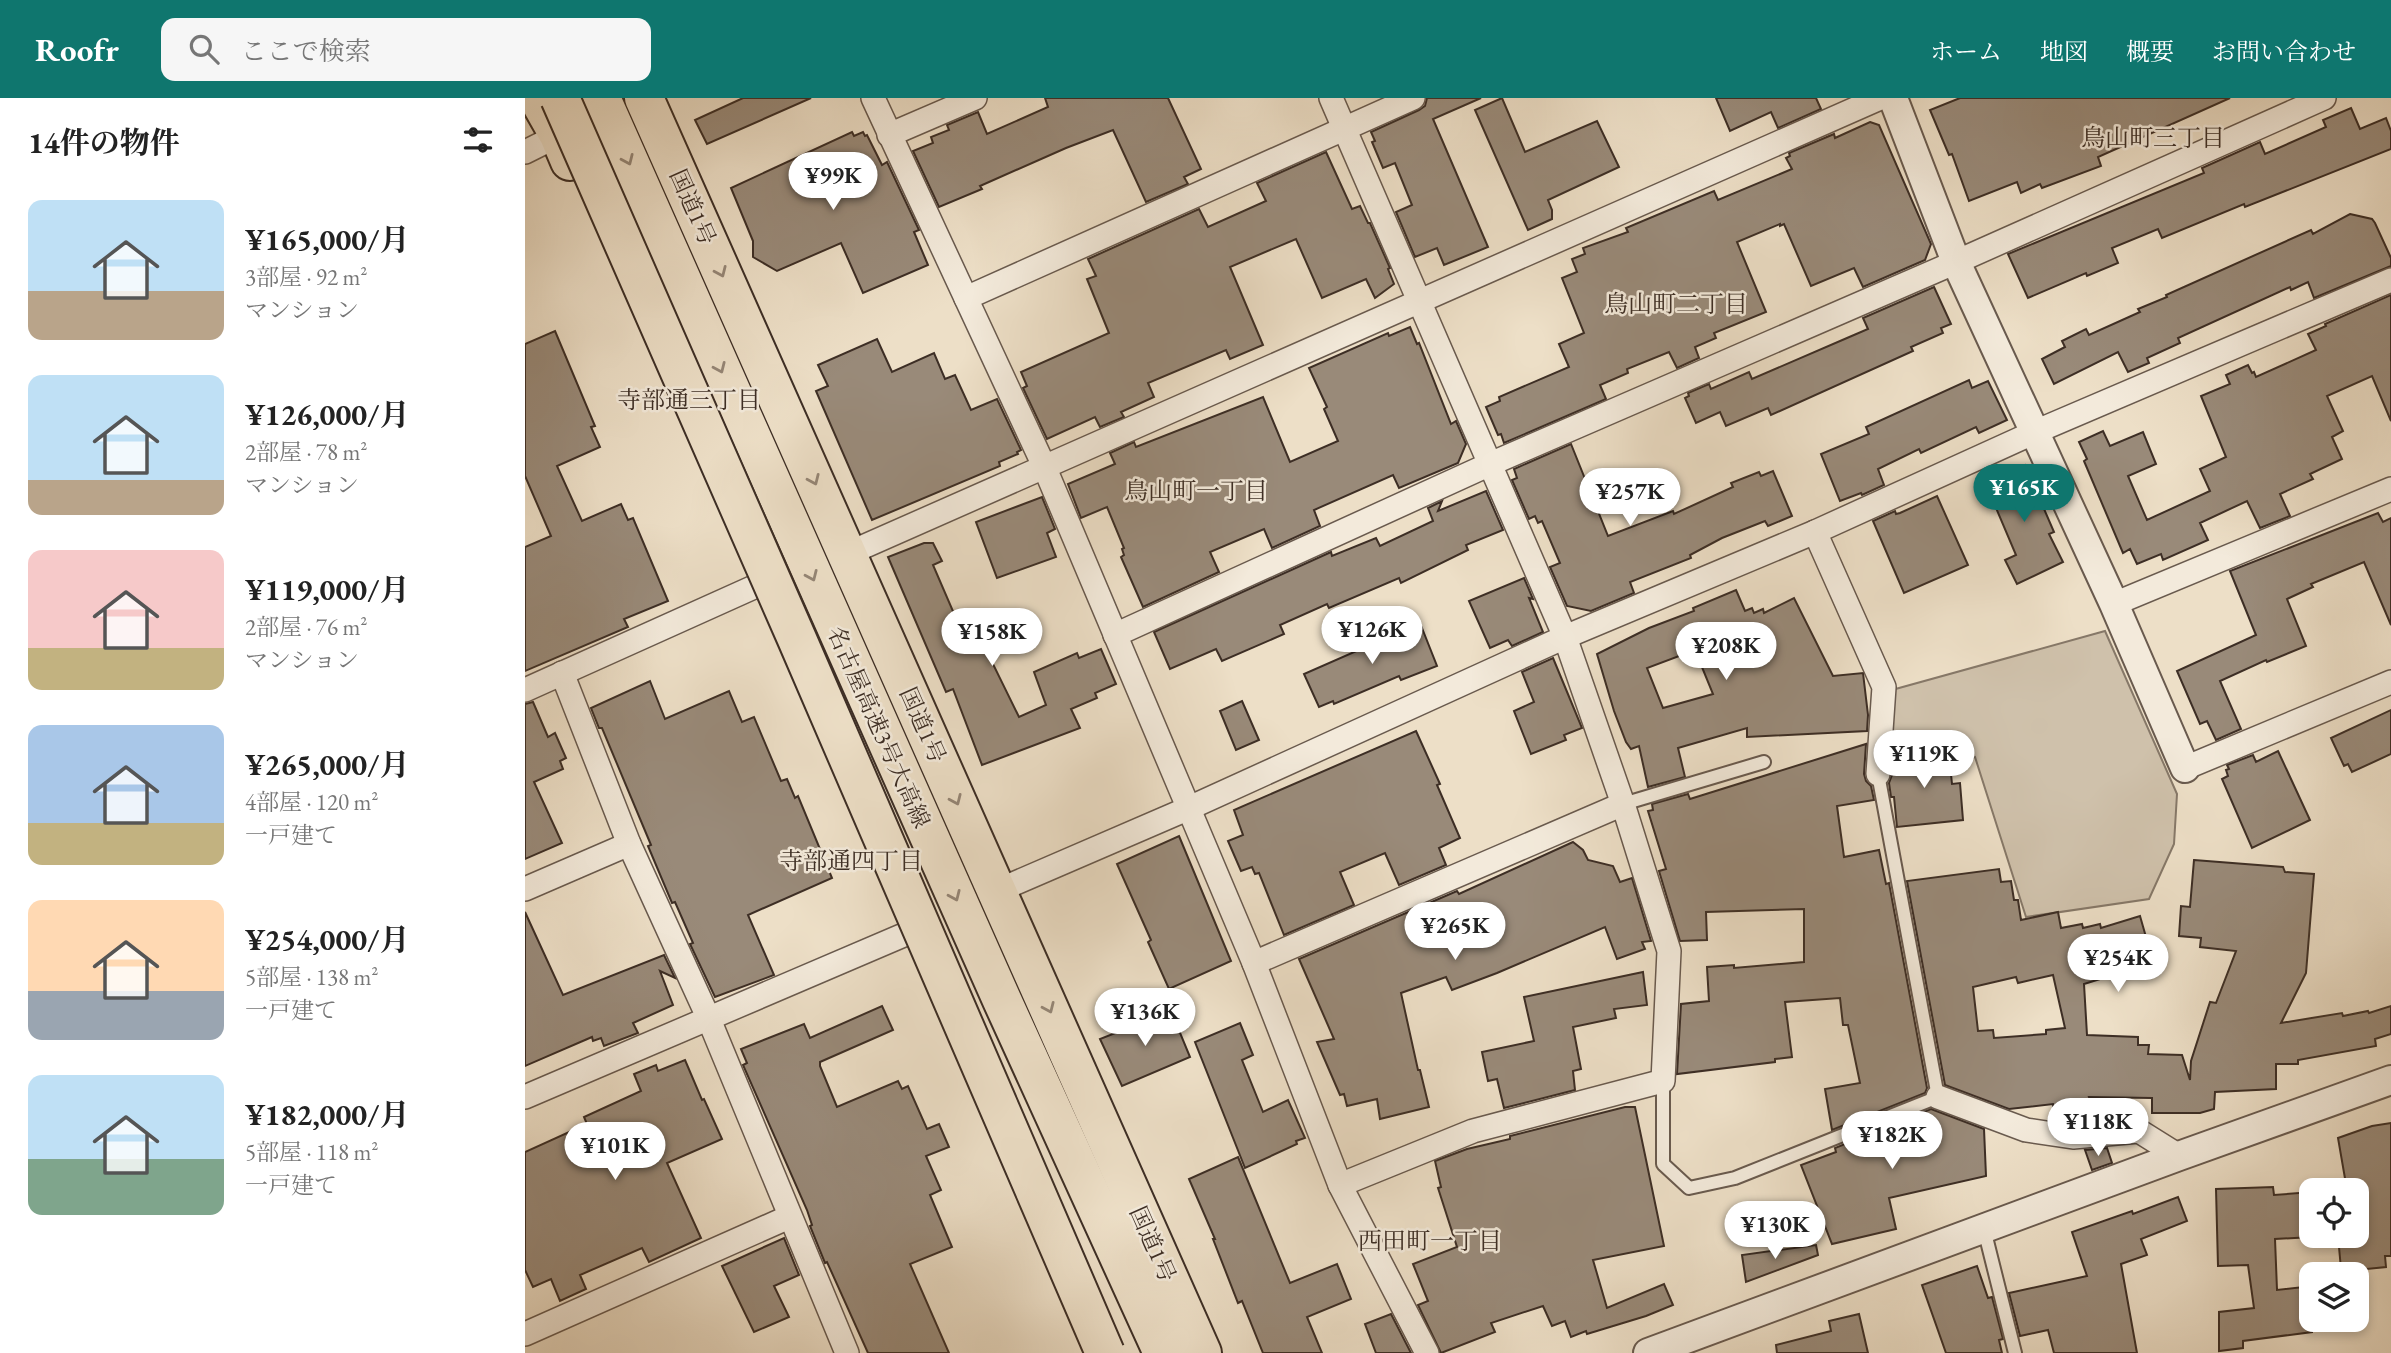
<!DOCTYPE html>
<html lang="ja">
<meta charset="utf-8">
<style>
body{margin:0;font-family:"EB Garamond","Noto Serif JP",serif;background:#f6f6f6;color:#222;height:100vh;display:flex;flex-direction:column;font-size:26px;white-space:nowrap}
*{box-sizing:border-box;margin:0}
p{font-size:23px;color:#767676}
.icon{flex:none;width:38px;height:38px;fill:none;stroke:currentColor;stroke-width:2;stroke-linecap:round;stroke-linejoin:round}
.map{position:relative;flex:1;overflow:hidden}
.panel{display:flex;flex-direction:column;background:#fff;width:525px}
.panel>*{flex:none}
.fabs{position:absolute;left:1774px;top:1080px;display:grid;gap:14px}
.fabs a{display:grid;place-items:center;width:70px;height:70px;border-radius:14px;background:#fff;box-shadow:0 4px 10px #0003;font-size:35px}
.price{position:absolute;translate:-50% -60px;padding:0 16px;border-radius:24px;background:#fff;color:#222;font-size:23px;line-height:46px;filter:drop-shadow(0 2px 4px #0008)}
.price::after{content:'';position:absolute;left:50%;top:42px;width:21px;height:16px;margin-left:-10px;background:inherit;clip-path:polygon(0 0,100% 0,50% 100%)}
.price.current{background:#0f766e;color:#fff}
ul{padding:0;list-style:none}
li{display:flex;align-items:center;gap:21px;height:175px;padding:0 28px}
li span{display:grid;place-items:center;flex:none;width:196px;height:140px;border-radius:14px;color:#555}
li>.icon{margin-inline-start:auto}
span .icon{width:84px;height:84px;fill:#fffc;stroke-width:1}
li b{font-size:30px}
h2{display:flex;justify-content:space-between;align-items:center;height:84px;padding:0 28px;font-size:30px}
header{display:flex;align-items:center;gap:42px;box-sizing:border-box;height:98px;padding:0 35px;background:#0f766e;color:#fff}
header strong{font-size:33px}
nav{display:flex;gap:38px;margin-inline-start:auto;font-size:24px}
.search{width:490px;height:63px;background:#f6f6f6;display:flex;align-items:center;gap:18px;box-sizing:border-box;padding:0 24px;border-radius:14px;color:#767676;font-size:26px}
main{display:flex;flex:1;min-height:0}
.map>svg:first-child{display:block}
</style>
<header>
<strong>Roofr</strong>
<div class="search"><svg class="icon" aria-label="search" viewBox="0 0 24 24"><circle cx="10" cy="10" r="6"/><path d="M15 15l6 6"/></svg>ここで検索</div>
<nav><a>ホーム</a><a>地図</a><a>概要</a><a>お問い合わせ</a></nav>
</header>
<main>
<section class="panel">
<h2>14件の物件<svg class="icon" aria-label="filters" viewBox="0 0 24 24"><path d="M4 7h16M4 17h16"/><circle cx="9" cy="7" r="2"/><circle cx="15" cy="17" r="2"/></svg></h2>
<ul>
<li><span style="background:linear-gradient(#bfe0f5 65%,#b9a48a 0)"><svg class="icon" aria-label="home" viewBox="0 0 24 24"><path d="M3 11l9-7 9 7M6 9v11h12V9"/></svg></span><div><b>¥165,000/月</b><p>3部屋 · 92 m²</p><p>マンション</p></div></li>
<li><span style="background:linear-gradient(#bfe0f5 75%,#b9a48a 0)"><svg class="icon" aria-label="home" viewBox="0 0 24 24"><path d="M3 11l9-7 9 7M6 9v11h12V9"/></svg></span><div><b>¥126,000/月</b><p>2部屋 · 78 m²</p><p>マンション</p></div></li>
<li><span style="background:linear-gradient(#f6c9c9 70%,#c2b280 0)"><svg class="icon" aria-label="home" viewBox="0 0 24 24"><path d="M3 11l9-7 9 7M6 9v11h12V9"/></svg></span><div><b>¥119,000/月</b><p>2部屋 · 76 m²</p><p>マンション</p></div></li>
<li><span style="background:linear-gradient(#a9c7e8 70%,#c2b280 0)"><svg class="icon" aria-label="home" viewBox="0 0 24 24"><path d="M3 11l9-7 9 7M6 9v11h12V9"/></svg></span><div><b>¥265,000/月</b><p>4部屋 · 120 m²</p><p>一戸建て</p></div></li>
<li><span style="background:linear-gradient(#ffd9b3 65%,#9aa5b1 0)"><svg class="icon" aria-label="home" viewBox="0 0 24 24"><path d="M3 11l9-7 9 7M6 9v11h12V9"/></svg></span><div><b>¥254,000/月</b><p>5部屋 · 138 m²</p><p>一戸建て</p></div></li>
<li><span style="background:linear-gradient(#bfe0f5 60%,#7fa58c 0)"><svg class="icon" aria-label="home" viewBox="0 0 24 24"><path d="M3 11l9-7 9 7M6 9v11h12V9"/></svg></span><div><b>¥182,000/月</b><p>5部屋 · 118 m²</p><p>一戸建て</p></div></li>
</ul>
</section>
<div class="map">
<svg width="1866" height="1255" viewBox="0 0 1866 1255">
<rect width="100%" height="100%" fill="#eddfc7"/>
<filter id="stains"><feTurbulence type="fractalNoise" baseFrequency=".00286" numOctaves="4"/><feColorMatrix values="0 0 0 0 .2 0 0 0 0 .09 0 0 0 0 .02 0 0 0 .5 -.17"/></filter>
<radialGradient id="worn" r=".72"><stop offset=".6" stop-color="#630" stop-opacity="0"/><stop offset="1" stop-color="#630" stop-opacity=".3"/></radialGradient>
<path fill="#cfc1ab" stroke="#867868" stroke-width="2" d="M1580,533l72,163 -3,50 -25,55 -123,18 -51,-160 -75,19 -19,-83z"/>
<g fill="#998a79" stroke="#3d2e25" stroke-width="2" fill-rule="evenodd">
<path d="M218,0h68l-104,46 -12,-24z"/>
<path d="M520,0h123l33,71 -17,8 4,7 -42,18 -33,-72 -47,18 -86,38 2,3 -43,18 -26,-56 20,-8 -2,-6 18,-7 -2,-5 31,-13 9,22 61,-27z"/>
<path d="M902,0h54l-48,21 55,128 -44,18 -7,-17 -22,9 -19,-45 16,-7 -17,-42 -12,5 -11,-26 3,-1 -4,-9 48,-22 6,-4z"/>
<path d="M977,0l23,54 72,-31 22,46 -71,33 4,10v9l-24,11 -53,-120z"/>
<path d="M1191,0h100l5,11 -43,19 -7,-16 -41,19z"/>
<path d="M1435,0h270l-132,59 3,9 -59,22 -2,-4 -19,9 -4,-11 -48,19 -17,-47 -3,1 -19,-45z"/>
<path d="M1826,10l9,21 26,-11 5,13v18l-146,58 -1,-3 -82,34 -4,-9 -46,19 6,15 -31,13 -1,-3 -58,25 -20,-44 196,-81 -2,-5 58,-26 5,12 61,-27 -3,-7z"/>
<path d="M1345,24l9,3 52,119 -6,16 -62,27 -9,-19 -43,18 -27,-62 -4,2v-2l-43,18 29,70 -52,21 2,5 -21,9 4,11 -22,10 -8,-16 -42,17 1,4 -28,12 6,14 -102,44 -3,-9 -3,1 -12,-28 14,-6 -1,-4 70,-30 -10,-23 25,-11 -22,-55 15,-6 -5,-13 13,-5 -2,-6 45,-16 -2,-4 88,-37 4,9 74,-31 -6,-11 4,-2 -1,-3 45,-19 1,4z"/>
<path d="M327,34l2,4 9,-4 2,4 2,-1 15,30 5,-3 32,68 -5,2 14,33 -65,28 -22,-50 -64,28 -24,-14v-16l-22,-53z"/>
<path d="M801,54l26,57 8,-3 8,17h2l20,45 -2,1 6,15 -19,14 -9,-19 -44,19 -26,-59 -66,28 33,78 -33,14 -4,-9 -78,33 6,14 -33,15 3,5 -24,10 -5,-10 -48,22 -24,-51 4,-2 -6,-14 88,-39 -22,-54 9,-3 -8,-17 111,-50 9,18 58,-26 -9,-18z"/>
<path d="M1825,116l22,5 3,4 16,35v8l-77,32 -6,-16 -17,8 -1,-3 -112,51 2,5 -33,15 2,5 -21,9 -10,-20 -64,32 -12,-25 23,-12 -3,-6 24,-12 3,6 51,-23 -2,-3 29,-12 -1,-2 145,-65 2,4z"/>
<path d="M1409,189l17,37 -10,4 2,5 -32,14 2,4 -142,64 -3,-7 -42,18 -6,-14 -24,11 -11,-25 4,-2 -1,-3 21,-9 2,5 38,-17 3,7 95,-41 21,-9 -5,-11z"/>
<path d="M1866,197v126l-19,-45 -45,20 16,35 -11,6 10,22 -32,15 3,5 -33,15 10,22 -30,12 -13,-27 -47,22 8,17 -45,20 -2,-6 -24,10 -7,-15 -7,4 -39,-92 3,-2 -8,-17 24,-11 7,15 33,-14 13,32 -28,12 19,44 63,-29 -10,-22 26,-12 -25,-61 29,-12 -4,-9 22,-10 4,8 2,-1 2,5 60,-27 -8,-16 18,-8 -1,-2z"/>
<path d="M885,229l7,17 2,-1 32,81 5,-3 10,23 -8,19 -59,25 -6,-13 -79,35 6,16 -48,22 -8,-19 -54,23 9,20 -76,35 -22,-50 3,-2 -2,-6 2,-1 -17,-41 -26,11 -13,-34 47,-20 -5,-11 24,-11 2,5 127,-50 27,65 48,-21 -14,-32 3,-2 -18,-39 79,-35 1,3z"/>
<path d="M30,233l40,95 -4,1 9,20 -43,19 25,55 39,-17 7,16 5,-2 35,83 -44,18 4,8 -103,44v-124l26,-11 -26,-60v-132z"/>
<path d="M352,241l15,33 42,-19 11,26 10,-4 16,35 26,-11 24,51 -4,2 1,2 -19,8 1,4 -128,54 -56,-129 12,-5 -10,-21z"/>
<path d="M1444,282l3,8 16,-7 19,39 -28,13 -3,-6 -55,26 -2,-4 -41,20 6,16 -22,10 -1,-2 -21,8 -19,-47 48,-20 -3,-7z"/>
<path d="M1046,346l37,92 65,-25 1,3 59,-27 -2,-4 28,-11 2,4 12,-5 19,45 -24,10 -3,-5 -43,17 -32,17 1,3 -61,24 4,11 -43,18 -24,-5 -17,-39 10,-4 -18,-42 -4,2 -3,-7 -6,3 -17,-39 5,-2 -3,-9z"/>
<path d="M1500,367l29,67 -5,2 14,28 -46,22 -12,-24 11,-5 -31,-73z"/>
<path d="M961,393l17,39 -37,15 2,5 -67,33 -2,-5 -70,30 -2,-4 -47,21 4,9 -62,27 -6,-12 -46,20 -16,-37 177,-80 1,4 44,-18 4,8 53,-25 -5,-13 14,-7 -4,10z"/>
<path d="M1412,398l31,69 -64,28 -31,-72 22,-10 1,3 4,-1z"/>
<path d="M517,399l13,32 -8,4 9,24 -59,21 -21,-56z"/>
<path d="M1853,415l5,9 8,-4v107l-27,-63 -53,22 2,3 -26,12 19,47 -39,16 -1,-2 -46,21 21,48 -25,11 -9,-19 -7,3 -23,-53 79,-36 -26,-64z"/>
<path d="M399,445h9l9,18 -9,4 22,51 12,-5 52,106 27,-12 -12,-33 43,-19 2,5 22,-9 15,35 -21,9 2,5 -26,11 9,19 -98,37 -29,-76 -7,3 -58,-135z"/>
<path d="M999,480l9,21 -4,-1 14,34 -31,14 -4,-6 -18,8 -21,-47z"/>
<path d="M1211,492l9,21 7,-3 2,5 9,-4 1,4 30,-15 39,78 30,-3 5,42 -1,16 -120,6v-9l-69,20 7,29 -37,10 -9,-41 -8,3 -5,-7 -12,-31 -17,-57 52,-26 45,-17 -1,-3zM1170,552l18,44 -50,14 -16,-40z"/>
<path d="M895,525l17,43 -36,14 -2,-4 -65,28 -1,-3 -14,6 -15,-33z"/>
<path d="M1028,560l29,70 -18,7 2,5 -35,14 -17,-43 20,-9 -12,-30z"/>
<path d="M125,583l15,38 64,-28 13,31 12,-5 27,64 6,-2 8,19 3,-2 34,82 -84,37 26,60 -59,22 -25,-53 3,-1 -18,-41 -3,1 -24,-57 3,-1 -49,-117h-3l-8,-20z"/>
<path d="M717,603l17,39 -23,10 -16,-39z"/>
<path d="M8,604l15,35 7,-4 11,25 -6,3 3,8 -29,13 28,61 -37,16v-155z"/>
<path d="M1866,612v44l-39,18 -4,-8 -4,2 -13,-28z"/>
<path d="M891,633l24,53 -3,1 23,53 -21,10 7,17 -47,20 -14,-32 -45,19 14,33 -70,30 -25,-62 -4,1 -3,-7 -11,4 -13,-30 15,-6 -9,-25z"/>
<path d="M1341,646l-2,30 2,7 5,5 3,14 -37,6 7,51 35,-7 7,34 3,-1 38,205 -2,5 -93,37 -7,-41 35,-6 -12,-58h-5l-3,-27 -55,4 7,55 -17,2v3l-98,12 4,-70 28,-3 -2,-34 27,-2v3l70,-6v-53l-98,3 1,28 -27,1 -21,-70 7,-2 -18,-58 5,-1 -1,-6 36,-10 2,5z"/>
<path d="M1419,652l2,14h4l2,20 8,-1 3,37 -66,7 -3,-30h-3l-2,-14 3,-8 1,-20z"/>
<path d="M1753,653l32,69 -58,28 -30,-69 6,-3 -2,-6 3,-1 -2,-4 26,-10 3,7z"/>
<path d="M654,738l52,125 -62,28 -21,-47 3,-2 -34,-76z"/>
<path d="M1048,744l10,8 5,10 25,6 7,16 12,-4 19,63 -9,1 3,7 -28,10 -12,-32 -108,46 -45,17 -6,-13 -45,16 17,77h2l9,37 -49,12 -3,-20 -30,7 -3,-12 -4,1 -23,-53 17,-3 -35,-80 158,-68 2,3z"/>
<path d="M1669,762l89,7 2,5 29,2 -8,99 -25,50 61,-10 1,3 25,-5 1,2 22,-7v28l-16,5 1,7 -78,14v4h-22v25l-61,3 -1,17 -14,4h-48v-15l-63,-1 9,24 -25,2 -12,-2v-7h-7l-1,-10 -44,5 -64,-24 -38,-204 92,-12 2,13 10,-1 3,19h4l3,20 37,-8 3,16 21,-4 1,4 17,-4 1,4 39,-12 12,42 -11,3 1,5 -58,18 3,51 51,2v8h11l-1,9 34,1 8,25 1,-19 19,-59 6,1 20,-52 -36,-4 1,-9 -22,-2 2,-30 9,1zM1528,877l12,53 -19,2v4l-52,4 -1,-8 -15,1 -5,-44 43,-10 2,6z"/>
<path d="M0,814l38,83 101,-40 11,23 -15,-7 13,34 -40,18 5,10 -34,13 -3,-8 -8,3 -1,-4 -67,29z"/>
<path d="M1118,874l4,33 -33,4 2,9 -43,9 8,42 -8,2 2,19 -71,18 -7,-29 -9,2 -6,-29 52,-11 -10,-44z"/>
<path d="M357,908l11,24 -73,32v4l17,41 61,-26 4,8 6,-3 19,43 12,-5 10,23 -23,9 15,34 -11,5 22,52 -42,17 39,89h-81l-41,-91 -2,1 -15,-37 2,-1 -5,-15 -64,-145 4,-2 -6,-14 63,-25 6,14z"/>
<path d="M646,913l19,46 -68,29 -22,-47z"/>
<path d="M715,925l13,32 -11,5 21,52 25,-12 17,38 -9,3 1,3 -52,24 -50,-126z"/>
<path d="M160,962l17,40 2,-1 18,40 -55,24 34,75 -52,24 -7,-14 -62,27 6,14 -26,12 -9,-22 -18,8 -8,-17v-118l62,-28 -3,-7 57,-26 -7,-17 22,-9 2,6z"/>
<path d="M1100,1009h10l29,139 -71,14 14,48 57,-24 9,21 -27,11 -59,18 -1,-3 -15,6 -6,-16 -13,5 -9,-20 -52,17 4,9 -54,21 -23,-48 10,-4 -15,-37 44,-17 -19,-59 3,-1 -6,-26 32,-12 43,-10v-3z"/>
<path d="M1406,1011l53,20 2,47 -97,22 7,31 -64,15 -31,-79 35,-13 -1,-4z"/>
<path d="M1866,1025v133h-6l1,11 -29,3v-3l-16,2 -3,-33h19v-46h-10l-9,-52 34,-12z"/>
<path d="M1582,1050l5,15 -20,7 -7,-20z"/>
<path d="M713,1059l52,126 47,-19 14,35 -44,18 15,36h-59l-21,-52 -4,2 -25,-64h2l-26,-60z"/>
<path d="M1748,1089l1,8 38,-3v45l-37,2 2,51 35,-4v46l-69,9v7l-24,3v-39l35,-4 -6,-43 -30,1 -2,-77z"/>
<path d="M1653,1099l9,24 -46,18 6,16 -26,9 16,89h-83l-6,-23 -28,6 -11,-43 78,-17 -15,-44 60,-21 1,3z"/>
<path d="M259,1140l15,37 -25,11 15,31 -35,15 -32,-66z"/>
<path d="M1291,1147l2,10 -72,27 -4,-27z"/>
<path d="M1452,1168l11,32 4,-1 11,42 -4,1 3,13h-56l-24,-68z"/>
<path d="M866,1216l20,39h-35l-11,-29z"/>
<path d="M1334,1216l9,39h-91l-1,-8 55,-14 -2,-10z"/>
</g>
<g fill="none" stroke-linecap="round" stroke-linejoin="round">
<g stroke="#695a4e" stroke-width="16">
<g id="service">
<path d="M1098,706l141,-42"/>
<path d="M1138,983v83l26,24 46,-10 203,-81 -60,-323"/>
<path d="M1459,1131l31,124"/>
</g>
</g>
<g stroke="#695a4e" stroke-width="26">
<g id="minor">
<path d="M348,0l171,368 210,497 86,222 87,168"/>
<path d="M806,0l234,539 58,167 46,147 -6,130 -190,50 -133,54"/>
<path d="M364,37l86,-37"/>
<path d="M0,54l34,-17"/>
<path d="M441,200l447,-200"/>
<path d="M1290,434l69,155 -6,87"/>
<path d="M322,456l1033,-456"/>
<path d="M1589,506l277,-115"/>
<path d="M590,537l373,-170 468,-203 368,-164"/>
<path d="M37,575l67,171 79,173 139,336"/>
<path d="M0,592l229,-103"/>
<path d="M1660,670l206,-86"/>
<path d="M0,791l104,-45"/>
<path d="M472,793l190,-82 378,-172 250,-105 220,-100 356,-152"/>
<path d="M729,865l369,-159"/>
<path d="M0,999l381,-163"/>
<path d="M1413,999l88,33 47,7 66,-6 40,25"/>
<path d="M0,1236l264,-117"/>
</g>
</g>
<g stroke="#695a4e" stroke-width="32">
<g id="tertiary">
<path d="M1368,0l63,164 158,342 71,164"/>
<path d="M1123,1255l531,-197 212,-76"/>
</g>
</g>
<g stroke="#3d2e25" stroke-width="42">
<g id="trunk">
<path d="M13,0l21,37 11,26"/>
<path d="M119,0l558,1255"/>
</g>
</g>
<g stroke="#3d2e25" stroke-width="42">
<path id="motorway" d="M76,0l401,902 161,353"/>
</g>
<use href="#service" stroke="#f3eadb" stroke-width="12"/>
<use href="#minor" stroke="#f3eadb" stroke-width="23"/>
<use href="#tertiary" stroke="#f3eadb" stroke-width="28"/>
<use href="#trunk" stroke="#eddfc7" stroke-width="38"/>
<use href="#motorway" stroke="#eddfc7" stroke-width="38"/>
<g stroke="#3d2e25" stroke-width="42" stroke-linecap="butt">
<path id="motorway-bridge" d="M35,0l237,541 308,714"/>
</g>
<use href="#motorway-bridge" stroke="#eddfc7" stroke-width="38"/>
</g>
<defs><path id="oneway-chevron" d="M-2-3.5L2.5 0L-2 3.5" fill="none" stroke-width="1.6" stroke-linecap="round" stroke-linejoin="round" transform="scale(1.75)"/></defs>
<g stroke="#958676">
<use href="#oneway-chevron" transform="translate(103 62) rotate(66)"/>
<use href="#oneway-chevron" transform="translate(196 174) rotate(66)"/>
<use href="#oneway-chevron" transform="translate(195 270) rotate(66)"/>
<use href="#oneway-chevron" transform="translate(289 382) rotate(66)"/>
<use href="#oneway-chevron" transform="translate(287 478) rotate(66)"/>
<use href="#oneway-chevron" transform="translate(431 702) rotate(66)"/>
<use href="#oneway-chevron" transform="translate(430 798) rotate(66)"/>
<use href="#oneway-chevron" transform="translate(524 910) rotate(66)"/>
</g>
<g text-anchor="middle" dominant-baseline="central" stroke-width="5" stroke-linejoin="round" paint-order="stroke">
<g font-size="23" fill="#3d2e25" stroke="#f3eadb">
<text transform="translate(168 109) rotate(66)">国道1号</text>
<text transform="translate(398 627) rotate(66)">国道1号</text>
<text transform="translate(354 629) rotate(66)">名古屋高速3号大高線</text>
<text transform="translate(628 1146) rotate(66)">国道1号</text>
</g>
<g font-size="24" fill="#3d2e25" stroke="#f3eadb">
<text x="1628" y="39">鳥山町三丁目</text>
<text x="1151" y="205">鳥山町二丁目</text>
<text x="164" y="301">寺部通三丁目</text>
<text x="671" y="392">鳥山町一丁目</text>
<text x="326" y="762">寺部通四丁目</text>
<text x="905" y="1142">西田町一丁目</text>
</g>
</g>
<rect width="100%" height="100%" filter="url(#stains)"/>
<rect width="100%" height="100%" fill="url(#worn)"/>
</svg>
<div class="fabs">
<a><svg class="icon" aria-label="locate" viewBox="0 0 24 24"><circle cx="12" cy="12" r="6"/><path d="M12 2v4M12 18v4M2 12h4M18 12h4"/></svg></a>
<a><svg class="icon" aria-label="layers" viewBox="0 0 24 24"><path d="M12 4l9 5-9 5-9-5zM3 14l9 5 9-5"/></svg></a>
</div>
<b class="price" style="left:308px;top:114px">¥99K</b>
<b class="price current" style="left:1499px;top:426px">¥165K</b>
<b class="price" style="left:1105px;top:430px">¥257K</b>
<b class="price" style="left:847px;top:568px">¥126K</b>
<b class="price" style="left:467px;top:570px">¥158K</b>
<b class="price" style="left:1201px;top:584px">¥208K</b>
<b class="price" style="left:1399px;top:692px">¥119K</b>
<b class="price" style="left:930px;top:864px">¥265K</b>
<b class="price" style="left:1593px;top:896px">¥254K</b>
<b class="price" style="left:620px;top:950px">¥136K</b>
<b class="price" style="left:1573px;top:1060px">¥118K</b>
<b class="price" style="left:1367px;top:1073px">¥182K</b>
<b class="price" style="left:90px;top:1084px">¥101K</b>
<b class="price" style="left:1250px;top:1163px">¥130K</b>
</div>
</main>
